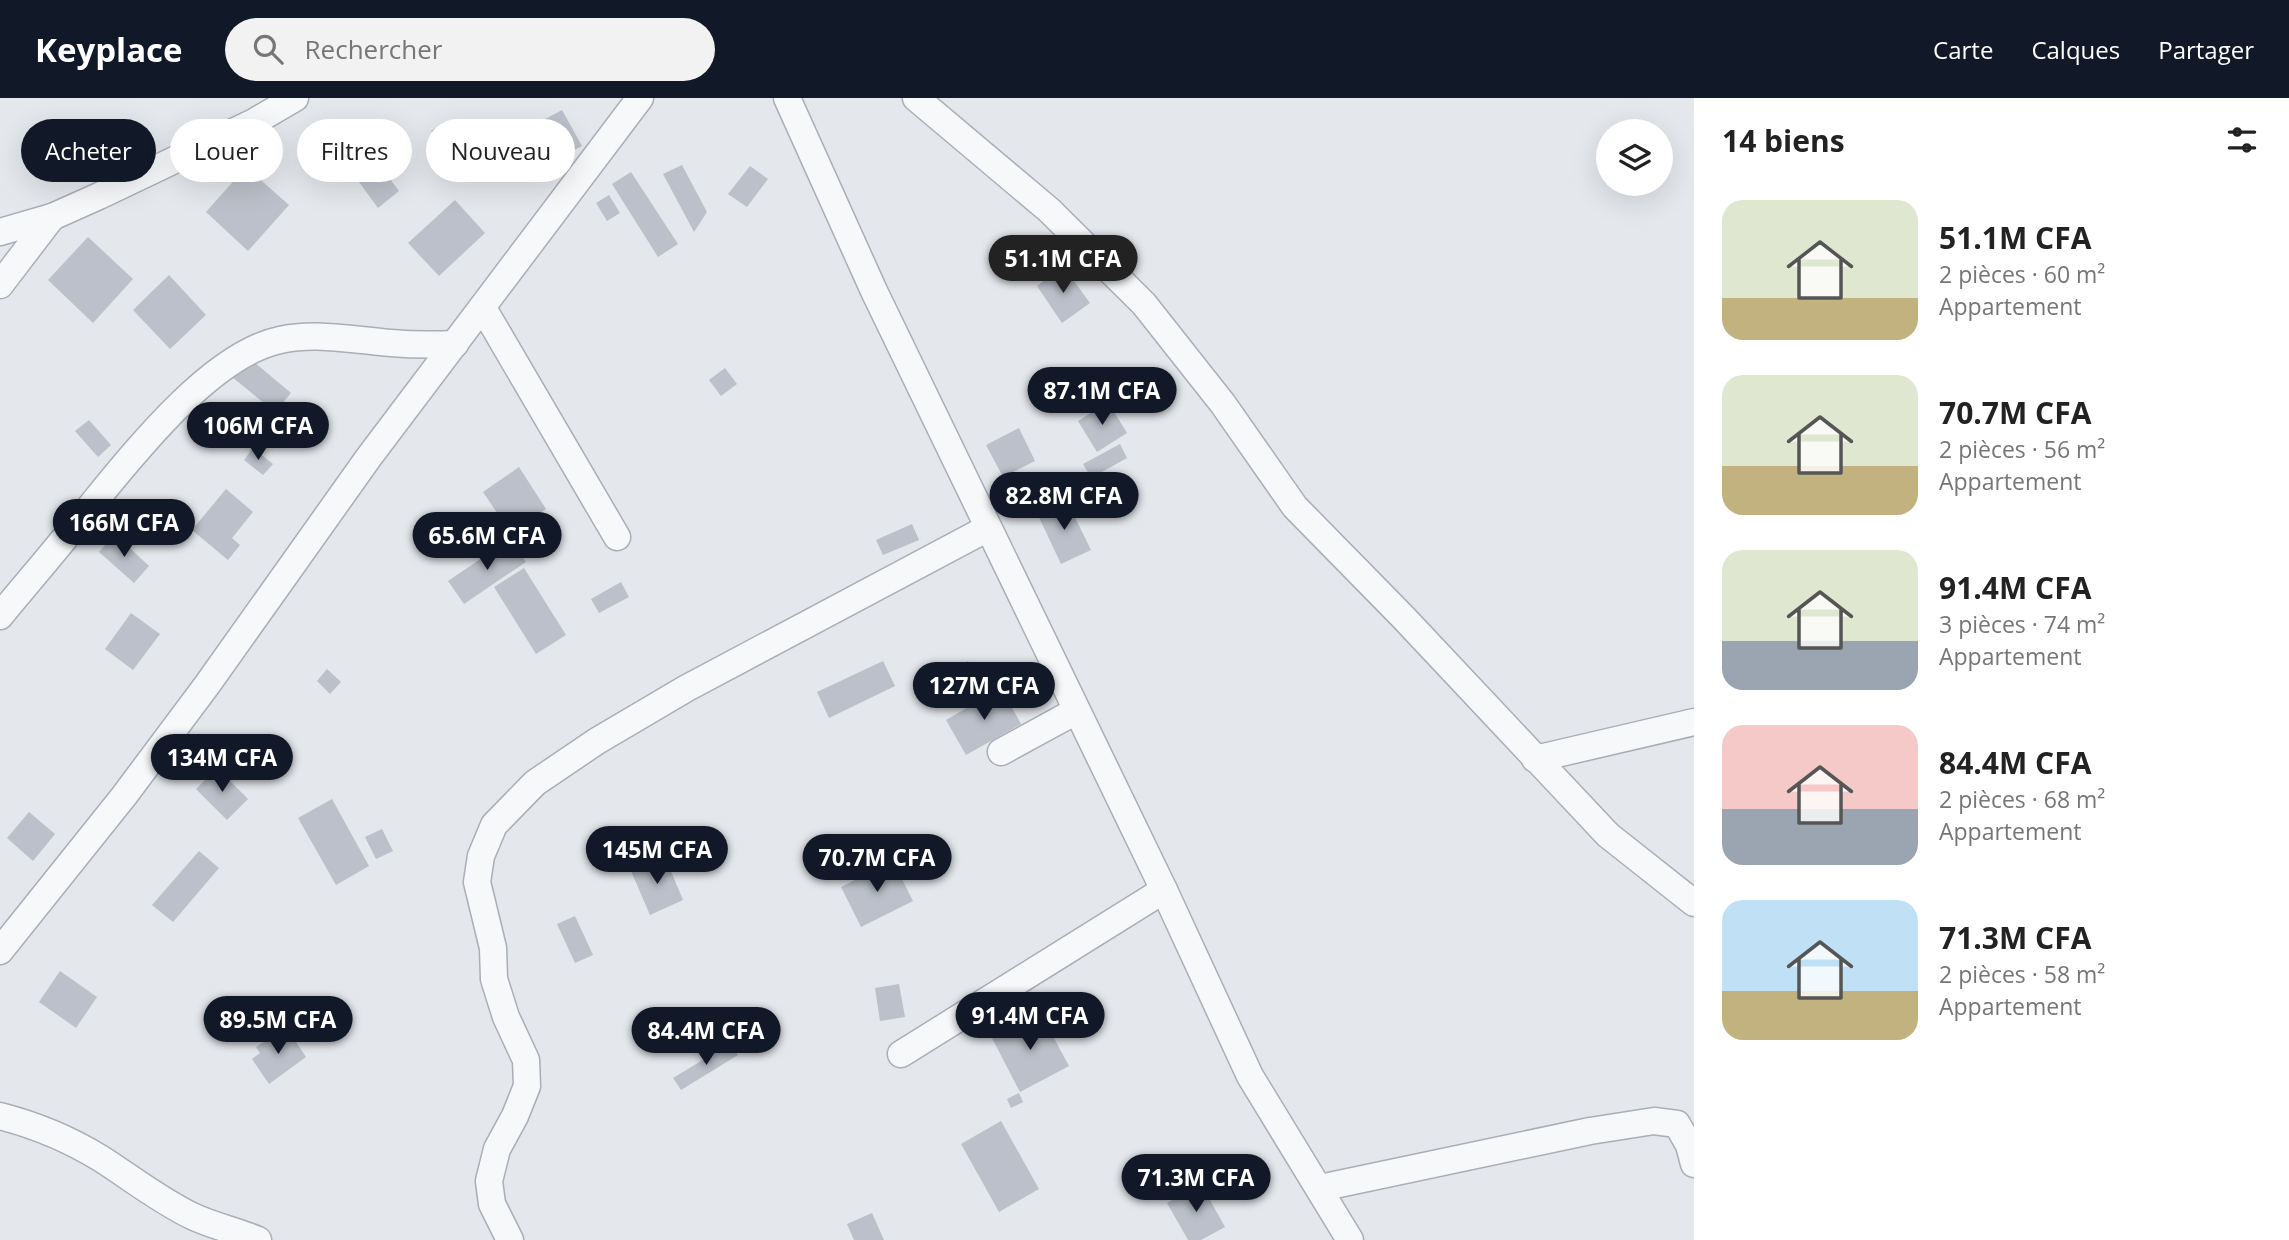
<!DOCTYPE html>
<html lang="fr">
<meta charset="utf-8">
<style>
body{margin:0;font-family:"Open Sans",sans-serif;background:#f2f2f2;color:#222;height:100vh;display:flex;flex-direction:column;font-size:26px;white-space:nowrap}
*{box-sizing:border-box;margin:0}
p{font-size:23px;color:#767676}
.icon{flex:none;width:38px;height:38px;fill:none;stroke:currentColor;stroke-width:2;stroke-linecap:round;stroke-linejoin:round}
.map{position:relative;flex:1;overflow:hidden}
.side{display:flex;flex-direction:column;background:#fff;width:595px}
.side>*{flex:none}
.hud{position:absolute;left:21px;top:21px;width:665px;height:63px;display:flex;gap:14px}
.buttons{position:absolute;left:1596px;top:21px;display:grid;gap:14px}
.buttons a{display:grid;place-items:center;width:77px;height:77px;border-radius:50%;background:#fff;box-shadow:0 7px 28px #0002;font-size:35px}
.price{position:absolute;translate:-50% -60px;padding:0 16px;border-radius:24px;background:#111827;color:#fff;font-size:23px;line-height:46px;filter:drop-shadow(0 2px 4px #0008)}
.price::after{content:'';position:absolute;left:50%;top:42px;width:21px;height:16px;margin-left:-10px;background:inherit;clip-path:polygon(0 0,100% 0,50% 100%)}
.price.selected{background:#222;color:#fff}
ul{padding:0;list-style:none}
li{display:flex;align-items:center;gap:21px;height:175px;padding:0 28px}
li span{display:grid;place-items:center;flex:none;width:196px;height:140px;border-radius:21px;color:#555}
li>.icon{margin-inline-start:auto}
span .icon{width:84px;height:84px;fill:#fffc;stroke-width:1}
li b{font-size:30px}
h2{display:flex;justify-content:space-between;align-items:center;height:84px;padding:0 28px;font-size:30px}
.chip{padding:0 24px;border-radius:32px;background:#fff;box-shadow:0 7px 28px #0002;font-size:24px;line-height:63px}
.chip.selected{background:#111827;color:#fff}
header{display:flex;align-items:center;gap:42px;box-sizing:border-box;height:98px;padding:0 35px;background:#111827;color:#fff}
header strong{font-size:33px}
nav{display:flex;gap:38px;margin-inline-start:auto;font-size:24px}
.search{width:490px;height:63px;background:#f2f2f2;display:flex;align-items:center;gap:18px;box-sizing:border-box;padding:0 24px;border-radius:38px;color:#767676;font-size:26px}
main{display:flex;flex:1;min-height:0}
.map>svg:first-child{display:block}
</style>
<header>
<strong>Keyplace</strong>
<div class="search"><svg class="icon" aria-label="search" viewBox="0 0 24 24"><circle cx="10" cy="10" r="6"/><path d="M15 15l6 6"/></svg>Rechercher</div>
<nav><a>Carte</a><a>Calques</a><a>Partager</a></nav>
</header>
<main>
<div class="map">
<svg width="1694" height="1142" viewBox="0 0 1694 1142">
<rect width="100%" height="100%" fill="#e4e7ec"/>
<g fill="#bbc0ca">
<path d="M562,12l20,36 -28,15 -20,-36z"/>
<path d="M444,24l12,17 -12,9 -13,-17z"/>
<path d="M354,26l17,25 -29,21 -18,-26z"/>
<path d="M372,57l27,36 -21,17 -27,-37z"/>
<path d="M682,67l25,47 -13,20 -31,-58z"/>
<path d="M750,68l18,13 -21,28 -19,-13z"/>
<path d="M246,69l43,38 -41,46 -42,-39z"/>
<path d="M631,74l47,72 -20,13 -46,-73z"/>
<path d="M609,97l11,18 -13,8 -11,-18z"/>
<path d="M455,102l30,33 -46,43 -31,-33z"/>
<path d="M88,139l45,42 -40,44 -45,-43z"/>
<path d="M1063,168l27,37 -28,20 -25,-37z"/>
<path d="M169,177l37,40 -36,34 -37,-39z"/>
<path d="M248,259l43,36 -16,19 -43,-35z"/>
<path d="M725,270l12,16 -16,12 -12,-16z"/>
<path d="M1108,304l19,31 -30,19 -19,-31z"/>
<path d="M89,322l22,25 -13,12 -23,-26z"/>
<path d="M1019,330l16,33 -32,16 -17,-32z"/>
<path d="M1120,346l7,14 -36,20 -8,-14z"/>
<path d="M253,350l20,16 -10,11 -19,-15z"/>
<path d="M519,369l27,42 -36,23 -27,-40z"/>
<path d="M226,391l27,23 -21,26 8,7 -12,15 -36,-30z"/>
<path d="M1066,401l25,51 -30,14 -24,-51z"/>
<path d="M912,426l7,16 -36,15 -7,-15z"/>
<path d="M115,436l34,32 -15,17 -35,-31z"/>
<path d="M510,441l16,23 -62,42 -16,-23z"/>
<path d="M524,470l42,67 -30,19 -42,-67z"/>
<path d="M621,484l8,15 -30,16 -8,-14z"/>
<path d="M131,515l29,21 -27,36 -28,-21z"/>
<path d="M883,563l12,25 -66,32 -12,-26z"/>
<path d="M968,563l16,32 -23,12 -16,-32z"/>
<path d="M327,571l14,13 -11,12 -13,-13z"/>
<path d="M1001,590l20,36 -55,31 -20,-35z"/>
<path d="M217,670l31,31 -21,21 -31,-31z"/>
<path d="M332,701l37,67 -33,19 -38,-67z"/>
<path d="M29,714l26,22 -22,27 -26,-23z"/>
<path d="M382,731l11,22 -17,8 -11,-22z"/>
<path d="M199,753l20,17 -46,54 -21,-17z"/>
<path d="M665,759l18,43 -33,15 -19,-44z"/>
<path d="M893,763l20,40 -52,26 -20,-40z"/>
<path d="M575,818l18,39 -18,8 -18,-39z"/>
<path d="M60,873l37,26 -21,31 -37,-26z"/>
<path d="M899,886l6,33 -25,4 -5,-33z"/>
<path d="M1040,914l29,54 -49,26 -28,-54z"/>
<path d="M277,935l4,6 9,-6 16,24 -37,27 -17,-25 8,-6 -4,-6z"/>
<path d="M731,945l7,12 -57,35 -8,-12z"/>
<path d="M1019,995l4,9 -12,6 -4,-9z"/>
<path d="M1001,1023l38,68 -40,23 -38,-68z"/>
<path d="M1201,1086l24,43 -24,13h-13l-21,-37z"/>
<path d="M872,1115l12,27h-30l-7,-16z"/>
</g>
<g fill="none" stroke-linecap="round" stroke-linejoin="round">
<g stroke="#a9aeb7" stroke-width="29">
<g id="minor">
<path d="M787,0l87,193 290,599 86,186 100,164"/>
<path d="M916,0l133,112 95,94 79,100 72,103 108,110 205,218 86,68"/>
<path d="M0,134l52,-15 47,-21 155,-74 41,-24"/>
<path d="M0,187l52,-68"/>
<path d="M483,210l134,229"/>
<path d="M0,518c27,-33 55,-65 81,-98 46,-56 127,-163 199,-178 36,-8 75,0 111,3 22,2 42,2 64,1"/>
<path d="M1001,654l75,-41"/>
<path d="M1535,661l159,-37"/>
<path d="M0,853l124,-155 83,-111 162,-228 271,-359"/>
<path d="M901,956l263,-164"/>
<path d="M0,1018c35,9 69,23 100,42 30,19 59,42 92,58 21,10 45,15 66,24"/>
<path d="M1320,1090l270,-57 64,-10 23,3 12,21 5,19"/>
<path d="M510,1142l-18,-36 -3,-23 8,-32 18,-33 12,-30 -1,-26 -20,-43 -12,-38 -1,-31 -16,-66 4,-26 13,-31 41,-42 62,-42 90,-53 301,-160"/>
</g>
</g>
<use href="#minor" stroke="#f7f8fa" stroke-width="26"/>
</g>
</svg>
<div class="buttons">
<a><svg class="icon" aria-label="layers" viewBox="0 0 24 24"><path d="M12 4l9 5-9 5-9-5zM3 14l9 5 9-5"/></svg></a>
</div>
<b class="price selected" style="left:1063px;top:197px">51.1M CFA</b>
<b class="price" style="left:1102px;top:329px">87.1M CFA</b>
<b class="price" style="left:258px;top:364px">106M CFA</b>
<b class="price" style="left:1064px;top:434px">82.8M CFA</b>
<b class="price" style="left:124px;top:461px">166M CFA</b>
<b class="price" style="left:487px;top:474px">65.6M CFA</b>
<b class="price" style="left:984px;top:624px">127M CFA</b>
<b class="price" style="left:222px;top:696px">134M CFA</b>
<b class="price" style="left:657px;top:788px">145M CFA</b>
<b class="price" style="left:877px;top:796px">70.7M CFA</b>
<b class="price" style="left:1030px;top:954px">91.4M CFA</b>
<b class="price" style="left:278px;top:958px">89.5M CFA</b>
<b class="price" style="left:706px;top:969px">84.4M CFA</b>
<b class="price" style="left:1196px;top:1116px">71.3M CFA</b>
<div class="hud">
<a class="chip selected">Acheter</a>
<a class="chip">Louer</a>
<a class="chip">Filtres</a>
<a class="chip">Nouveau</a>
</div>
</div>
<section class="side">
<h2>14 biens<svg class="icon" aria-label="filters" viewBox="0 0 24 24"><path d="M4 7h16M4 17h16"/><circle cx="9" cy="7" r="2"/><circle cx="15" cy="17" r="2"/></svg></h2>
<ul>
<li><span style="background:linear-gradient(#dfe7d0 70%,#c2b280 0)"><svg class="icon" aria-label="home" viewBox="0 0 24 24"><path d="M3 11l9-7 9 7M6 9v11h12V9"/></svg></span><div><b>51.1M CFA</b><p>2 pièces · 60 m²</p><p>Appartement</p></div></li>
<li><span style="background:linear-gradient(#dfe7d0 65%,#c2b280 0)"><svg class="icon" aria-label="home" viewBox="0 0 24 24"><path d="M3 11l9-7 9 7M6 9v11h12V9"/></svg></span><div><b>70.7M CFA</b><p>2 pièces · 56 m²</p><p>Appartement</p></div></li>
<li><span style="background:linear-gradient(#dfe7d0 65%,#9aa5b1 0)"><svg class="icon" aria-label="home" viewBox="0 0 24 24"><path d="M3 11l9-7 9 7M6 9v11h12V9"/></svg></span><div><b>91.4M CFA</b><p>3 pièces · 74 m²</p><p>Appartement</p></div></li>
<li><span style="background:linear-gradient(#f6c9c9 60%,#9aa5b1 0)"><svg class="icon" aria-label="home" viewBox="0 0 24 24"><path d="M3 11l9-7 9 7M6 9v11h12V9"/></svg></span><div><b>84.4M CFA</b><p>2 pièces · 68 m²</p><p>Appartement</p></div></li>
<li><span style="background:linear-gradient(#bfe0f5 65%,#c2b280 0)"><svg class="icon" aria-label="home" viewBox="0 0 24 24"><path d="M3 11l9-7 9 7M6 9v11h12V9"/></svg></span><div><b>71.3M CFA</b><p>2 pièces · 58 m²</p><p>Appartement</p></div></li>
</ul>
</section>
</main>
